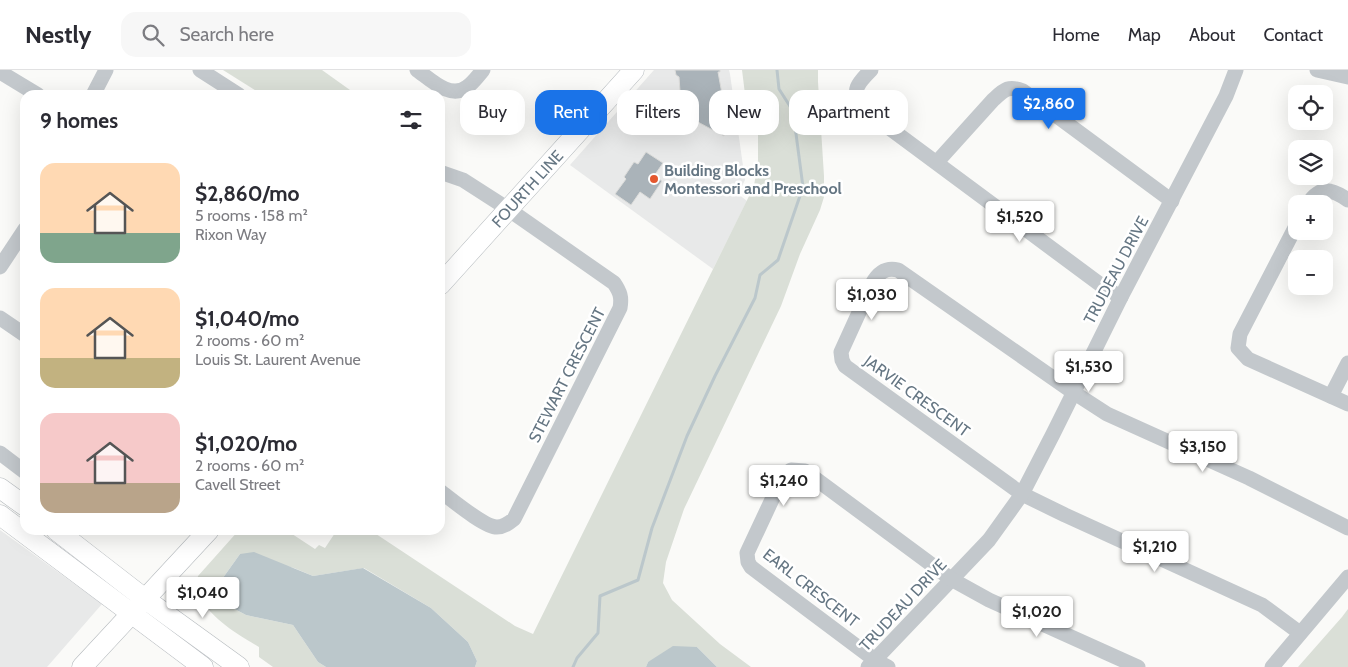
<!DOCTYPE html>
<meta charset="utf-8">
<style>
body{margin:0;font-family:Cabin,sans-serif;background:#f7f7f7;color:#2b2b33;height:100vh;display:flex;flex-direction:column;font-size:19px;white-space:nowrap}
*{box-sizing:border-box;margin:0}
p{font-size:16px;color:#7c7c81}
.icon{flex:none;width:28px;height:28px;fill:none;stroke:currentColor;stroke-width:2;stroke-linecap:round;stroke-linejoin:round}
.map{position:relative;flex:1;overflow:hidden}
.drawer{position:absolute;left:20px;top:20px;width:425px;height:445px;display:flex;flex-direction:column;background:#fff;border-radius:15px;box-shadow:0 5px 20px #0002}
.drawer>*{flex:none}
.guide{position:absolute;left:460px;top:20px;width:475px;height:45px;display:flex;gap:10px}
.controls{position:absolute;left:1288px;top:15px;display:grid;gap:10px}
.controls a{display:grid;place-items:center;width:45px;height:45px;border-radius:10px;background:#fff;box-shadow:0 5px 20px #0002;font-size:25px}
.price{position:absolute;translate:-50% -42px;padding:0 11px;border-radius:5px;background:#fff;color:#222;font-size:16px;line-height:32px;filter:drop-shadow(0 1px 2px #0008)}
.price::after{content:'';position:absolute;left:50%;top:30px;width:15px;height:11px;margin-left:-8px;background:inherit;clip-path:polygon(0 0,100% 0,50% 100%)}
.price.selected{background:#1a73e8;color:#fff}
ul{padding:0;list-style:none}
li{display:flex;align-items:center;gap:15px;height:125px;padding:0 20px}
li span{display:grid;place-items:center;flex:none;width:140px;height:100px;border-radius:15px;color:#555}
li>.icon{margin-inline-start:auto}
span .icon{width:60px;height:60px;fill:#fffc;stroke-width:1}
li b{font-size:21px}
h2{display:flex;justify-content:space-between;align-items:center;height:60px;padding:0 20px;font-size:21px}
.chip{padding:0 18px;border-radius:15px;background:#fff;box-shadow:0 5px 20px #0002;font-size:18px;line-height:45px}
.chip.selected{background:#1a73e8;color:#fff}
header{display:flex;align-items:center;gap:30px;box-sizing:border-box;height:70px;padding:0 25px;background:#fff;border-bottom:1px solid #e1e1e2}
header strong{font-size:24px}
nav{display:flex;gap:28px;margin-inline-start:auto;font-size:18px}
.search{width:350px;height:45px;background:#f7f7f7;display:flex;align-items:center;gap:12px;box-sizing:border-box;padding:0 18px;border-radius:15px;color:#7c7c81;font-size:19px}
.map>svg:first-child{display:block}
</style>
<header>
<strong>Nestly</strong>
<div class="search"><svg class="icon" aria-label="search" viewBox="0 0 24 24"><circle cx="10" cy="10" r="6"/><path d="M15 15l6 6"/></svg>Search here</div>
<nav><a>Home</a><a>Map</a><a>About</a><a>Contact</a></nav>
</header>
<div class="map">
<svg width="1348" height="597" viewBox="0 0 1348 597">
<rect width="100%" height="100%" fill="#fafaf8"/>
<g fill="#e8e9e9">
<path d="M654,0h75l1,4 15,106 -7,14 9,7 -34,68 -143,-104z"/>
<path d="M0,460l102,74 -55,63h-47z"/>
</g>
<g fill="#dadfd7">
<path d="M223,0h99l35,25h-94z"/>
<path d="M742,0h76v12l6,94v21l-4,13 -20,44 -19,52 -97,203 -18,53 -3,21 9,17 48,44 31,23h-34l-20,-20 -49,15 -2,5h-171l2,-6 -9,-19 -37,-34 -67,-40 -51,8 -19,-8 -54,-14 -30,42 36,19 47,10 25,37 8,5h-53l-14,-10v-10c-28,-17 -46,-27 -64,-56l3,-15 41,-46h47l29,19 4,-4 6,3 12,-18h33l145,96 18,8 221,-448 4,-26v-30l-12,-28z"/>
<path d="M1348,539v58h-50l44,-50z"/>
</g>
<g fill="#bbc7cb">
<path d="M254,482l59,24 50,-8 68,40 37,34 9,19 -2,6h-149l-8,-5 -25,-37 -47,-10 -36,-19 30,-42z"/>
<path d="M673,576l24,1 20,20h-71l2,-5z"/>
</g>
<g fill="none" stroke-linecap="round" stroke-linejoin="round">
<path stroke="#bbc7cb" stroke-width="3" d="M573,597l4,-9 21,-25 2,-37 38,-16 14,-52 35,-92 28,-60 40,-78 5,-23 18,-15 25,-73 -10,-76 -14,-22 -2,-19"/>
</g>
<g fill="#aab3b9" stroke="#dcdcda">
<path d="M675,0h45v2h-2l7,38 -1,26 -28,-15 -1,-6 -14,-10 -2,-28 -3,-2z"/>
<path d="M646,82l17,11 -9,13 8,5 -12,18 -10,-7 -9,13 -16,-11 11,-15 -2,-2 10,-15 4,2z"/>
</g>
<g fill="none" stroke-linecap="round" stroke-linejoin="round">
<g stroke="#b5babe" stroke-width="21">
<g id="major">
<path id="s1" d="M440,215l194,-215"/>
<path d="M0,418l25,18"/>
<path d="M0,445l203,152"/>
<path d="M56,460l89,69 94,68"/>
<path d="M82,597l127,-137"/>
</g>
</g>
<g stroke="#c3c8cc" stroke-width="15">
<path d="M200,0l39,25"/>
<path d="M417,0c13,9 33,30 50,17 6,-4 11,-11 16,-17"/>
<path d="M871,0c-13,13 -20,20 -10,37l244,181 16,9"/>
<path d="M1317,0l31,7"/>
<path d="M0,2l38,23"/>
<path d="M93,25l13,-25"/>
<path d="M937,92l56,-62c11,-10 15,-15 30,-9l149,110"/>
<path d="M440,102l23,8 45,29 106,74c6,9 8,14 6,25l-106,211c-5,4 -10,8 -17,8 -13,0 -46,-28 -57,-36"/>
<path d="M1308,134c12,-19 24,-15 40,-4"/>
<path d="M1296,156l-56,108 -2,14 10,11 100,45"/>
<path d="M0,197l25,-38"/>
<path d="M0,248l25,17"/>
<path d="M1331,326l17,-33"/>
<path d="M0,383l25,19"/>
<path d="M1300,563l-38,-28 -197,-90 -43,-21 -177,-128 -3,-6 -1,-8 31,-68c6,-11 13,-17 26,-14l175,122 34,22 142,64 99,50"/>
<path d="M868,597l121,-127 33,-46 31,-60 68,-137 105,-201 10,-26"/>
<path d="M888,597l-13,-7 -124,-93 -3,-5 -1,-9 36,-77 8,-6 14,1 146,108 38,21 149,67"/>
<path d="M1272,597l76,-90"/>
</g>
<use href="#major" stroke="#fff" stroke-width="20"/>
</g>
<circle fill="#e4572e" stroke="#fff" stroke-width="2" cx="654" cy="109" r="5"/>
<g text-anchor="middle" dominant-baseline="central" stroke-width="5" stroke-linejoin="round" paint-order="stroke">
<g font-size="16" font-weight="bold" fill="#657683" stroke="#fff" text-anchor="start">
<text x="664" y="100">Building Blocks<tspan x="664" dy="18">Montessori and Preschool</tspan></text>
</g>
<g font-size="16" fill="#657683" stroke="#fff">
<text stroke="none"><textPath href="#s1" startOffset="130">FOURTH LINE</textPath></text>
<text transform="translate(1116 200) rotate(-62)">TRUDEAU DRIVE</text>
<text transform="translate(567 305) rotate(-63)">STEWART CRESCENT</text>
<text transform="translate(917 326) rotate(36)">JARVIE CRESCENT</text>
<text transform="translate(811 518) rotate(38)">EARL CRESCENT</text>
<text transform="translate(903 535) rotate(-47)">TRUDEAU DRIVE</text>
</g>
</g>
</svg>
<div class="controls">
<a><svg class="icon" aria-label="locate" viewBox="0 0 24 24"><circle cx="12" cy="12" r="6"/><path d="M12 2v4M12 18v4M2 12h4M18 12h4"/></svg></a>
<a><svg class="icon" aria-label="layers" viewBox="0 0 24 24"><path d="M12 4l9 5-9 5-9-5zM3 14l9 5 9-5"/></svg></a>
<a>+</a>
<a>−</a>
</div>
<b class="price selected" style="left:1049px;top:60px">$2,860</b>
<b class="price" style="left:1020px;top:173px">$1,520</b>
<b class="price" style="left:872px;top:251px">$1,030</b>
<b class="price" style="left:1089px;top:323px">$1,530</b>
<b class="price" style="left:1203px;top:403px">$3,150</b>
<b class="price" style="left:784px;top:437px">$1,240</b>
<b class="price" style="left:1155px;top:503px">$1,210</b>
<b class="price" style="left:203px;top:549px">$1,040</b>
<b class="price" style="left:1037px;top:568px">$1,020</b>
<div class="guide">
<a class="chip">Buy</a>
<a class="chip selected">Rent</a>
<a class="chip">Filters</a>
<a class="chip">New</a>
<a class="chip">Apartment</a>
</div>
<section class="drawer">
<h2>9 homes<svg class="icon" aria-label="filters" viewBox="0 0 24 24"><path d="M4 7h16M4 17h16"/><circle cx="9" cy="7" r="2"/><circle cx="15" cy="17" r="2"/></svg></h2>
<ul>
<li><span style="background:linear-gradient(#ffd9b3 70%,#7fa58c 0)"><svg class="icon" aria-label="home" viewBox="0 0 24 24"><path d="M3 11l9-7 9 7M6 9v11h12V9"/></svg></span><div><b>$2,860/mo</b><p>5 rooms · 158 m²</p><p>Rixon Way</p></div></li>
<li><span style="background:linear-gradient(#ffd9b3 70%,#c2b280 0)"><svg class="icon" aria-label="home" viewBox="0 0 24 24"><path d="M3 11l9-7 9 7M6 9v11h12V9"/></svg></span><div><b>$1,040/mo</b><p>2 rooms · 60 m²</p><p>Louis St. Laurent Avenue</p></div></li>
<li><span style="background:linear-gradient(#f6c9c9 70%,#b9a48a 0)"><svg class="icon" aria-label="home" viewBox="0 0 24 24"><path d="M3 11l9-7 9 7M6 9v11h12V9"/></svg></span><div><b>$1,020/mo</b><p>2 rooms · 60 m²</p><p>Cavell Street</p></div></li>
</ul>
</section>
</div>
